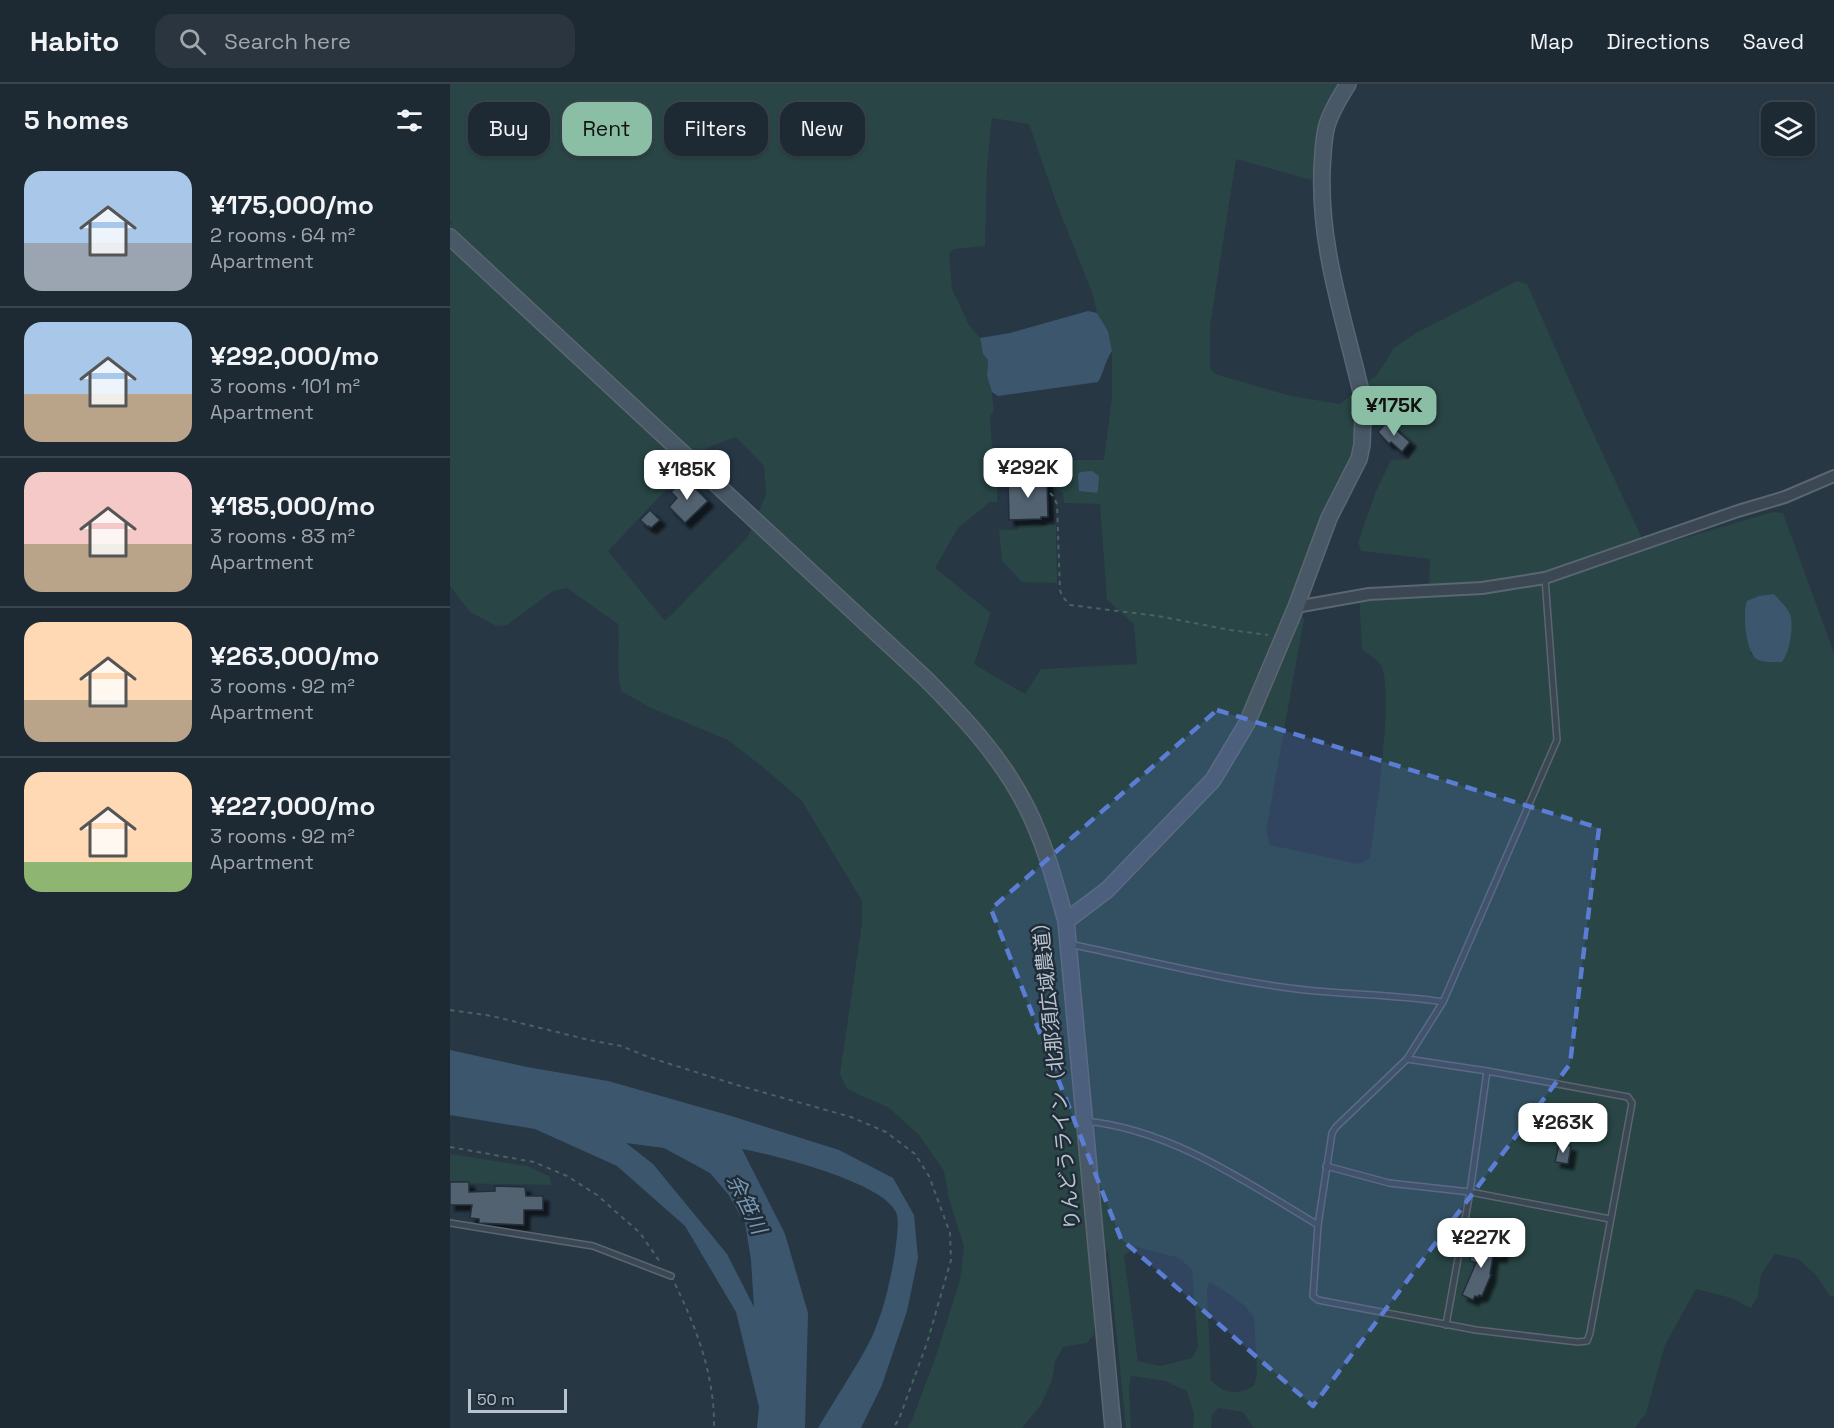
<!DOCTYPE html>
<meta charset="utf-8">
<style>
body{margin:0;font-family:"Space Grotesk","Noto Sans JP",sans-serif;background:#2a353f;color:#f1f3f6;height:100vh;display:flex;flex-direction:column;font-size:22px;white-space:nowrap}
*{box-sizing:border-box;margin:0}
p{font-size:20px;color:#a0a6ac}
.icon{flex:none;width:33px;height:33px;fill:none;stroke:currentColor;stroke-width:2;stroke-linecap:round;stroke-linejoin:round}
.map{position:relative;flex:1;overflow:hidden}
.side{display:flex;flex-direction:column;background:#1d2933;width:450px}
.side>*{flex:none}
.banner{position:absolute;left:18px;top:18px;width:570px;height:54px;display:flex;gap:12px}
.fabs{position:absolute;left:1311px;top:18px;display:grid;gap:12px}
.fabs a{display:grid;place-items:center;width:54px;height:54px;border-radius:12px;background:#1d2933;box-shadow:0 2px 4px #0004,0 0 0 2px #3b454e;font-size:30px}
.scale{position:absolute;left:18px;bottom:15px;width:99px;box-sizing:border-box;padding-left:6px;border:3px solid #b9c3cd;border-top:0;font-size:16px;line-height:21px;white-space:nowrap;color:#b9c3cd;-webkit-text-stroke:4px #202d39;paint-order:stroke}
.price{position:absolute;translate:-50% -51px;padding:0 14px;border-radius:12px;background:#fff;color:#222;font-size:20px;line-height:39px;filter:drop-shadow(0 2px 3px #0008)}
.price::after{content:'';position:absolute;left:50%;top:36px;width:18px;height:14px;margin-left:-9px;background:inherit;clip-path:polygon(0 0,100% 0,50% 100%)}
.price.on{background:#8abfa5;color:#111}
ul{padding:0;list-style:none}
li{display:flex;align-items:center;gap:18px;height:150px;padding:0 24px}
li+li{border-top:2px solid #3b454e}
li span{display:grid;place-items:center;flex:none;width:168px;height:120px;border-radius:18px;color:#555}
li>.icon{margin-inline-start:auto}
span .icon{width:72px;height:72px;fill:#fffc;stroke-width:1}
li b{font-size:26px}
h2{display:flex;justify-content:space-between;align-items:center;height:72px;padding:0 24px;font-size:26px}
.tag{padding:0 21px;border-radius:18px;background:#1d2933;box-shadow:0 2px 4px #0004,0 0 0 2px #3b454e;font-size:21px;line-height:54px}
.tag.on{background:#8abfa5;color:#111}
header{display:flex;align-items:center;gap:36px;box-sizing:border-box;height:84px;padding:0 30px;background:#1d2933;border-bottom:2px solid #3b454e}
header strong{font-size:28px}
nav{display:flex;gap:33px;margin-inline-start:auto;font-size:21px}
.search{width:420px;height:54px;background:#2a353f;display:flex;align-items:center;gap:15px;box-sizing:border-box;padding:0 21px;border-radius:18px;color:#a0a6ac;font-size:22px}
main{display:flex;flex:1;min-height:0}
.map>svg:first-child{display:block}
</style>
<header>
<strong>Habito</strong>
<div class="search"><svg class="icon" aria-label="search" viewBox="0 0 24 24"><circle cx="10" cy="10" r="6"/><path d="M15 15l6 6"/></svg>Search here</div>
<nav><a>Map</a><a>Directions</a><a>Saved</a></nav>
</header>
<main>
<section class="side">
<h2>5 homes<svg class="icon" aria-label="filters" viewBox="0 0 24 24"><path d="M4 7h16M4 17h16"/><circle cx="9" cy="7" r="2"/><circle cx="15" cy="17" r="2"/></svg></h2>
<ul>
<li><span style="background:linear-gradient(#a9c7e8 60%,#9aa5b1 0)"><svg class="icon" aria-label="home" viewBox="0 0 24 24"><path d="M3 11l9-7 9 7M6 9v11h12V9"/></svg></span><div><b>¥175,000/mo</b><p>2 rooms · 64 m²</p><p>Apartment</p></div></li>
<li><span style="background:linear-gradient(#a9c7e8 60%,#b9a48a 0)"><svg class="icon" aria-label="home" viewBox="0 0 24 24"><path d="M3 11l9-7 9 7M6 9v11h12V9"/></svg></span><div><b>¥292,000/mo</b><p>3 rooms · 101 m²</p><p>Apartment</p></div></li>
<li><span style="background:linear-gradient(#f6c9c9 60%,#b9a48a 0)"><svg class="icon" aria-label="home" viewBox="0 0 24 24"><path d="M3 11l9-7 9 7M6 9v11h12V9"/></svg></span><div><b>¥185,000/mo</b><p>3 rooms · 83 m²</p><p>Apartment</p></div></li>
<li><span style="background:linear-gradient(#ffd9b3 65%,#b9a48a 0)"><svg class="icon" aria-label="home" viewBox="0 0 24 24"><path d="M3 11l9-7 9 7M6 9v11h12V9"/></svg></span><div><b>¥263,000/mo</b><p>3 rooms · 92 m²</p><p>Apartment</p></div></li>
<li><span style="background:linear-gradient(#ffd9b3 75%,#8fb573 0)"><svg class="icon" aria-label="home" viewBox="0 0 24 24"><path d="M3 11l9-7 9 7M6 9v11h12V9"/></svg></span><div><b>¥227,000/mo</b><p>3 rooms · 92 m²</p><p>Apartment</p></div></li>
</ul>
</section>
<div class="map">
<svg width="1384" height="1344" viewBox="0 0 1384 1344">
<defs>
<filter id="shadow"><feDropShadow dx="5.5" dy="5.5" stdDeviation="1.5" flood-color="#0009"/></filter>
</defs>
<rect width="100%" height="100%" fill="#273744"/>
<g fill="#294545" fill-rule="evenodd">
<path d="M0,0h895l-34,96 -75,-21 -26,167v42l5,6 76,22 49,8 37,-29 17,-27 22,-15 101,-52 10,3 60,136 60,129 126,-37 10,1 51,140v643h-4l-14,-21 -18,-16 -23,-5 -14,20 -3,22 -7,12 -20,-10 -35,-9 -31,56 -19,68 -11,15h-381l-11,-16 -25,-4 -6,7 -1,13h-18l1,-14 -7,-23 -22,-10 -34,-5 -2,12 2,40h-5l-18,-178 -14,22v63l-7,8 -24,4 -8,15 -3,18 -11,25 -19,23h-115l5,-8 24,-64 24,-76 4,-33 -15,-48 -5,-28 -25,-36 -30,-27 -42,-19 -7,-15 22,-151v-22l-60,-100 -43,-37 -31,-24 -77,-32 -30,-17c-5,-22 -1,-44 -3,-67l-51,-36 -14,3 -46,34 -11,1 -26,-14 -20,-26v-361l2,-2 -2,-2zM542,34l37,6 27,78 37,93 4,18 11,18 4,20v47l-8,61 -3,1h-103l-6,-13 -2,-31 4,-5 -2,-19 -5,-16 1,-16 -5,-6 -3,-16 -11,-13 -17,-36 -3,-36 5,-4 31,-3 2,-79zM931,330l36,32 -9,13 -17,1 -15,31 -18,51 3,9 69,8 -1,24 -70,9 3,57c5,5 14,9 18,15 16,22 -6,161 -10,194l-12,6 -88,-19 -4,-14 38,-212 -11,-12 73,-173zM286,353l28,29 2,29 -19,43 -82,83 -57,-70 75,-79 26,-25zM548,391l46,3 4,6 15,9 1,10 36,1 7,96 27,24 3,40 -96,5 -16,25 -51,-30 17,-51 -56,-45 23,-40 32,-26h7zM1324,511l16,19v27l-22,21 -10,-2 -8,-7zM687,1163l42,11 13,12 6,77 -6,11 -32,8 -22,-5 -14,-106zM759,1198l17,10 19,14 9,12 3,54 -3,14c-16,9 -30,8 -43,-6l-4,-88z"/>
<path d="M569,441h37l1,58 -35,-1 -20,-21 -3,-31h19z"/>
<path d="M0,1070l77,12 22,10 3,9 -102,-2z"/>
</g>
<g fill="#3c576d" fill-rule="evenodd">
<path d="M638,227l9,2 11,18 4,20c-7,10 -8,21 -14,31l-100,14 -6,-4 -5,-16 1,-16 -5,-6 -3,-16 30,-5z"/>
<path d="M642,387l7,5 -1,14 -1,3 -18,-2 -1,-16 2,-3z"/>
<path d="M1324,510c5,6 13,13 16,20 4,12 0,38 -8,48 -7,0 -16,1 -24,-2 -12,-6 -16,-47 -11,-59l12,-5z"/>
<path d="M0,966l77,17 81,14 120,34 111,35 54,28 21,37 4,43 -11,53 -25,74 -21,43h-43c17,-29 36,-57 52,-87 13,-27 20,-58 25,-88 1,-10 5,-32 1,-41 -14,-30 -121,-57 -154,-63l43,85 23,79 -3,115h-48l2,-21 -23,-95 -51,-86 -68,-60 -82,-37 -85,-14zM176,1059l38,5 46,25 18,21 17,29 6,37 3,47 -27,-53 -74,-90z"/>
</g>
<g fill="#526271" stroke="#222f3b" stroke-width="1.5" filter="url(#shadow)">
<path d="M937,338l23,20 -8,10 -11,-10 -2,2 -11,-12z"/>
<path d="M235,394l23,23 -23,22 -16,-16 8,-9 -6,-6z"/>
<path d="M558,394l39,1 1,38h-7v2l-32,1z"/>
<path d="M200,426l10,10 -9,8 -2,-2 -1,1 -8,-7z"/>
<path d="M1109,1060l12,2 -3,18 -13,-2z"/>
<path d="M0,1098h19v10l26,-1v-5l30,1 1,9h17v14h-19v15l-45,-2v-4l-9,-1 2,-13h-22z"/>
<path d="M1023,1158l30,5 -2,10 -8,-1 -3,18 1,1 -9,21 -3,-1 -1,2 -3,-1 -2,4 -11,-5 14,-32 -6,-2z"/>
</g>
<g fill="none" stroke-linecap="round" stroke-linejoin="round">
<g stroke="#5a6671" stroke-width="8">
<g id="lane">
<path d="M619,860c73,15 146,34 220,44 51,7 103,6 154,14"/>
<path d="M957,975l80,12 141,26 4,6 -42,230 -3,8 -9,1 -102,-12 -158,-30 -5,-4 5,-71 14,-92 4,-6 71,-68 36,-57 114,-262 -12,-162"/>
<path d="M636,1037c86,9 160,61 232,104"/>
<path d="M876,1082l63,17 81,9 140,27"/>
<path d="M0,1139l143,23 78,30"/>
<path d="M996,1241l24,-133 17,-121"/>
</g>
</g>
<g stroke="#5a6671" stroke-width="14">
<path id="street" d="M846,523l73,-13 113,-6 63,-10 193,-67 47,-14 49,-21"/>
</g>
<g stroke="#5a6671" stroke-width="18">
<g id="secondary">
<path d="M0,153l475,441c39,39 77,80 102,130 18,36 28,74 39,113l47,507"/>
<path d="M616,837l41,-31 106,-110 34,-57 49,-116 33,-89 30,-59 3,-14 1,-32 -1,-17c-17,-75 -43,-147 -40,-226 1,-15 1,-31 5,-45 5,-16 13,-28 21,-41"/>
</g>
</g>
<g stroke="#496362" stroke-width="2" stroke-dasharray="4.5 4.5" stroke-linecap="butt">
<path d="M600,409l3,3 4,8 3,86 2,6 8,9 88,11 72,14 38,5"/>
<path d="M0,926l42,6 97,24 32,6 30,12 86,27 114,32 35,15 29,22 14,22 21,57 1,27 -24,83 -28,76 -6,9"/>
<path d="M0,1063l84,15 33,14 30,19 43,38 20,29"/>
<path d="M225,1200c22,45 40,93 39,144"/>
</g>
<use href="#lane" stroke="#3b4854" stroke-width="5"/>
<use href="#street" stroke="#3b4854" stroke-width="10"/>
<use href="#secondary" stroke="#495867" stroke-width="15"/>
</g>
<path fill="#5b7dd4" fill-opacity="0.2" stroke="#5b7dd4" stroke-width="4.5" stroke-dasharray="12 8" stroke-linejoin="round" d="M767,626l382,118 -29,236 -257,342 -192,-167 -130,-330z"/>
<g text-anchor="middle" dominant-baseline="central" stroke-width="5" stroke-linejoin="round" paint-order="stroke">
<g font-size="20" fill="#b9c3cd" stroke="#202d39">
<text transform="translate(606 987) rotate(-96)">りんどうライン（北那須広域農道）</text>
</g>
<g font-size="21" font-style="italic" fill="#7897b0" stroke="#202d39">
<text transform="translate(297 1120) rotate(64)">余笹川</text>
</g>
</g>
</svg>
<div class="fabs">
<a><svg class="icon" aria-label="layers" viewBox="0 0 24 24"><path d="M12 4l9 5-9 5-9-5zM3 14l9 5 9-5"/></svg></a>
</div>
<div class="scale">50 m</div>
<b class="price on" style="left:944px;top:353px">¥175K</b>
<b class="price" style="left:578px;top:415px">¥292K</b>
<b class="price" style="left:237px;top:417px">¥185K</b>
<b class="price" style="left:1113px;top:1070px">¥263K</b>
<b class="price" style="left:1031px;top:1185px">¥227K</b>
<div class="banner">
<a class="tag">Buy</a>
<a class="tag on">Rent</a>
<a class="tag">Filters</a>
<a class="tag">New</a>
</div>
</div>
</main>
